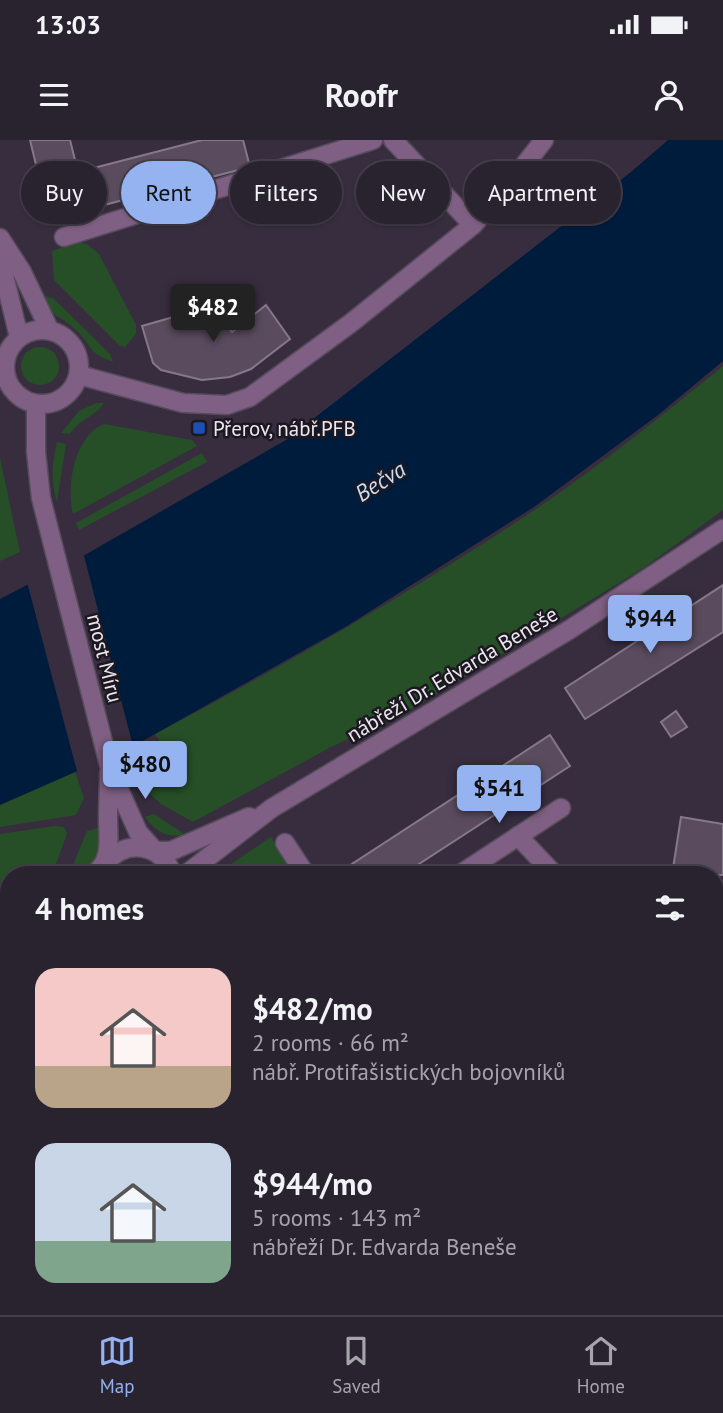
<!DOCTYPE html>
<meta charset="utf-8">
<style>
body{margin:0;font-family:"PT Sans",sans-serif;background:#312a37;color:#f1f3f6;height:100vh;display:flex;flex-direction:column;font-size:26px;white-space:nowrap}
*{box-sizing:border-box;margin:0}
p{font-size:23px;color:#a5a4aa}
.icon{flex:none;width:38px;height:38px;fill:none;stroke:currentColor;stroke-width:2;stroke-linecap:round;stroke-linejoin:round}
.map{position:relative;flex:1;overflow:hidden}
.side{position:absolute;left:0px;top:726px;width:724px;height:450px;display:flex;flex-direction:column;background:#29222f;border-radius:28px 28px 0 0;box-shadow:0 2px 5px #0004,0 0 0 2px #453f4b}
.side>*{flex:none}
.banner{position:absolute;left:21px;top:21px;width:682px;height:63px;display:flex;gap:14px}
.price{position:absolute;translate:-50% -60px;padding:0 16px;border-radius:7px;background:#95b2f1;color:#111;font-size:23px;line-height:46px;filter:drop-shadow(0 2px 4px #0008)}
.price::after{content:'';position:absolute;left:50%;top:42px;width:21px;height:16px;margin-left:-10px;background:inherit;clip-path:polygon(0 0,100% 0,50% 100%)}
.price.current{background:#222;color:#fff}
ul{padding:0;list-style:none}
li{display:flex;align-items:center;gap:21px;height:175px;padding:0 35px}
li span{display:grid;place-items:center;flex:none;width:196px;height:140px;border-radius:21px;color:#555}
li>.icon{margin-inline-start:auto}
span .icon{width:84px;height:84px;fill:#fffc;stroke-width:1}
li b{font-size:30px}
h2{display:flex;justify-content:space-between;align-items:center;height:84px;padding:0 35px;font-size:30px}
.tag{padding:0 24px;border-radius:32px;background:#29222f;box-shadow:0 2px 5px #0004,0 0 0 2px #453f4b;font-size:24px;line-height:63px}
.tag.current{background:#95b2f1;color:#111}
.status{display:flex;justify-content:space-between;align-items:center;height:49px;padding:0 35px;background:#29222f;direction:ltr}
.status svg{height:19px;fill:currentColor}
header{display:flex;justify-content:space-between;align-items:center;height:91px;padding:0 35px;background:#29222f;font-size:32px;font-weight:600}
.menu{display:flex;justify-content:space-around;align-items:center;height:98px;border-top:2px solid #453f4b;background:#29222f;font-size:19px;color:#a5a4aa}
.menu a{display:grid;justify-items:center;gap:4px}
.menu .current{color:#95b2f1}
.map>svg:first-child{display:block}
</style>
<div class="status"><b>13:03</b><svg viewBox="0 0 49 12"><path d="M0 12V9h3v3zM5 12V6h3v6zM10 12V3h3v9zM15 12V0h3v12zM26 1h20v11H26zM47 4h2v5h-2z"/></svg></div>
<header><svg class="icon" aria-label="menu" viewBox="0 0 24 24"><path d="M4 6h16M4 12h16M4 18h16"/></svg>Roofr<svg class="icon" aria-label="person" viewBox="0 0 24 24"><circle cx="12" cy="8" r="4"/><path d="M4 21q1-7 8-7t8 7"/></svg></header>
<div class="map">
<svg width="723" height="1175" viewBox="0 0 723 1175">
<rect width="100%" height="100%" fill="#372d3f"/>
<g fill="#264f27">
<path d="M78,102l9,2 12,10 37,71v9l-11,13 -5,-1 -66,-66 -2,-29z"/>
<path d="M42,155l11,3 57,56 3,8c-28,-11 -19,-15 -37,-32 -18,-17 -22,-9 -34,-35z"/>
<circle cx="40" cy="226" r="19"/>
<path d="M723,226v144l-81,59 -236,143 -75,35 -138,75 -32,-18 -19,-17 -6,-31 25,-13 -6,-9c129,-68 256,-142 378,-223 66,-44 128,-95 190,-145z"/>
<path d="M96,263h8c-8,13 -25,16 -34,31l-9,-1 18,-22z"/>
<path d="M104,284l88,16 5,6 -124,68c-7,-28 1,-78 31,-90z"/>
<path d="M57,302l9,2 -9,58c-7,-19 -5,-40 0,-60z"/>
<path d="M202,313l5,9 -128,68 -3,-7z"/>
<path d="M0,318l20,94 -20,9z"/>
<path d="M75,632l9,26 -8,17 -76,12v-22z"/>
<path d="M154,674l27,18 3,3c-18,3 -29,-4 -39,-18z"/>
<path d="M54,686l10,1 3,6 -15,42h-43v11l-9,2v-54z"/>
<path d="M102,687c3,25 -9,43 -33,48l18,-44z"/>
<path d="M271,697l24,38h-80z"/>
<path d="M37,1167h81l2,8 6,-2v2h-88z"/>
</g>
<path fill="#001c3c" d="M668,0h55v221l-65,54 -124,92 -187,119 -215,121 -132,58v-206l83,-43 203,-116 345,-268z"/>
<path fill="#372d3f" d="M83,412l51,198 -56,25 -51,-193z"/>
<g fill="#5a4c5e" stroke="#86788b" stroke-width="2">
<path d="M30,0h40l8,32 124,-32h41l7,27 -188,49 -4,-18 -13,4z"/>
<path d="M266,165l24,34 -39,30 -21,8 -28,3 -41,-10 -8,-7 -11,-37 70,-20 20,26z"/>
<path d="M723,445v47l-138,87 -20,-31z"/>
<path d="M676,571l11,16 -16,10 -10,-15z"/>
<path d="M550,595l20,31 -168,109h-67z"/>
<path d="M681,677l42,7v51h-51z"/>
</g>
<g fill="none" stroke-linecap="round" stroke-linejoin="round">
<g stroke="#544b5b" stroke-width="21">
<g id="minor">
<path d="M393,0l80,85"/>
<path d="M64,97l309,-97"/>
<path d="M0,98l22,34 27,57"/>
<path d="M0,119l19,78"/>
<circle cx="42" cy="227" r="37"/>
<path d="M79,235l104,28 44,2 23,-8 101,-74 122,-98 31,-34 40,-51"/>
<path d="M36,264v48l5,46 69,271 28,63 17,19h16l78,-34"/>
<path d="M518,696l37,39"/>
<path d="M285,703l21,32"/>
<path d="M105,724c21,-26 56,-21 68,11"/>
<path d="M93,735c20,-15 15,-34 15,-57 0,-15 1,-30 1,-45"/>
<path d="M185,735l87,-67 297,-178 154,-101"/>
<path d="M459,735l102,-67"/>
<path d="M0,758l9,-3"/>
<path d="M716,770h7"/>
<path d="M0,772l9,-1"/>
<path d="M0,1077h9"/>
<path d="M245,1167l2,8"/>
<path d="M702,1175l21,-5"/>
</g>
</g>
<use href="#minor" stroke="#7f5f83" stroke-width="18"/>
</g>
<rect fill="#1a4fb4" stroke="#1c1820" stroke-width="2.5" x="192" y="281" width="14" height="14" rx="3.5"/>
<g text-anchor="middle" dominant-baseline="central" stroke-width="5" stroke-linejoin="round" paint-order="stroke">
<g font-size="21" fill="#ece6f1" stroke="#1c1820" text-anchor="start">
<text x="213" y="288">Přerov, nábř.PFB</text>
</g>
<g font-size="21" fill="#ece6f1" stroke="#1c1820">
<text transform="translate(105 518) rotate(76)">most Míru</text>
<text transform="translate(452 534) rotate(-31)">nábřeží Dr. Edvarda Beneše</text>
</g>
<g font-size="23" font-style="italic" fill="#c7dffc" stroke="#1c1820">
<text transform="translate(380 341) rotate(-32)">Bečva</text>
</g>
</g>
</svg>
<b class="price current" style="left:213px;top:204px">$482</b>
<b class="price" style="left:650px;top:515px">$944</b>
<b class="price" style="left:145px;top:661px">$480</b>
<b class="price" style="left:499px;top:685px">$541</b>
<div class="banner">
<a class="tag">Buy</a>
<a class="tag current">Rent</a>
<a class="tag">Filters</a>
<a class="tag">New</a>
<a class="tag">Apartment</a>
</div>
<section class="side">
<h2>4 homes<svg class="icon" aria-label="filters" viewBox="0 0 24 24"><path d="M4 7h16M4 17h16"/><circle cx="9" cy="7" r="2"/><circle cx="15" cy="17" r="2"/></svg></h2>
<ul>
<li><span style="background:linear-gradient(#f6c9c9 70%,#b9a48a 0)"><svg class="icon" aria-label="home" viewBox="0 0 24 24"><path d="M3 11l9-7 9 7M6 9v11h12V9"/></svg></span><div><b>$482/mo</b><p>2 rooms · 66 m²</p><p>nábř. Protifašistických bojovníků</p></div></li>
<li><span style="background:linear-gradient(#c9d6e8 70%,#7fa58c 0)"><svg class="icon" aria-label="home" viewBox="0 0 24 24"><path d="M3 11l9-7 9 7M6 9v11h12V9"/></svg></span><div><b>$944/mo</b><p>5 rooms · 143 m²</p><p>nábřeží Dr. Edvarda Beneše</p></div></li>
</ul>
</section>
</div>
<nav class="menu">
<a class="current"><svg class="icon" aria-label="map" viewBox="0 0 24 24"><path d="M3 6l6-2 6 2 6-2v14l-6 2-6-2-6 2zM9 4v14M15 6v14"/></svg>Map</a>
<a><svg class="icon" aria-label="saved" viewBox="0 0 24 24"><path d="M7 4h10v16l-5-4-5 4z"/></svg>Saved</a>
<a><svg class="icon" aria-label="home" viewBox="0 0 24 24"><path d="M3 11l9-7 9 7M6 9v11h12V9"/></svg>Home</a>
</nav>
